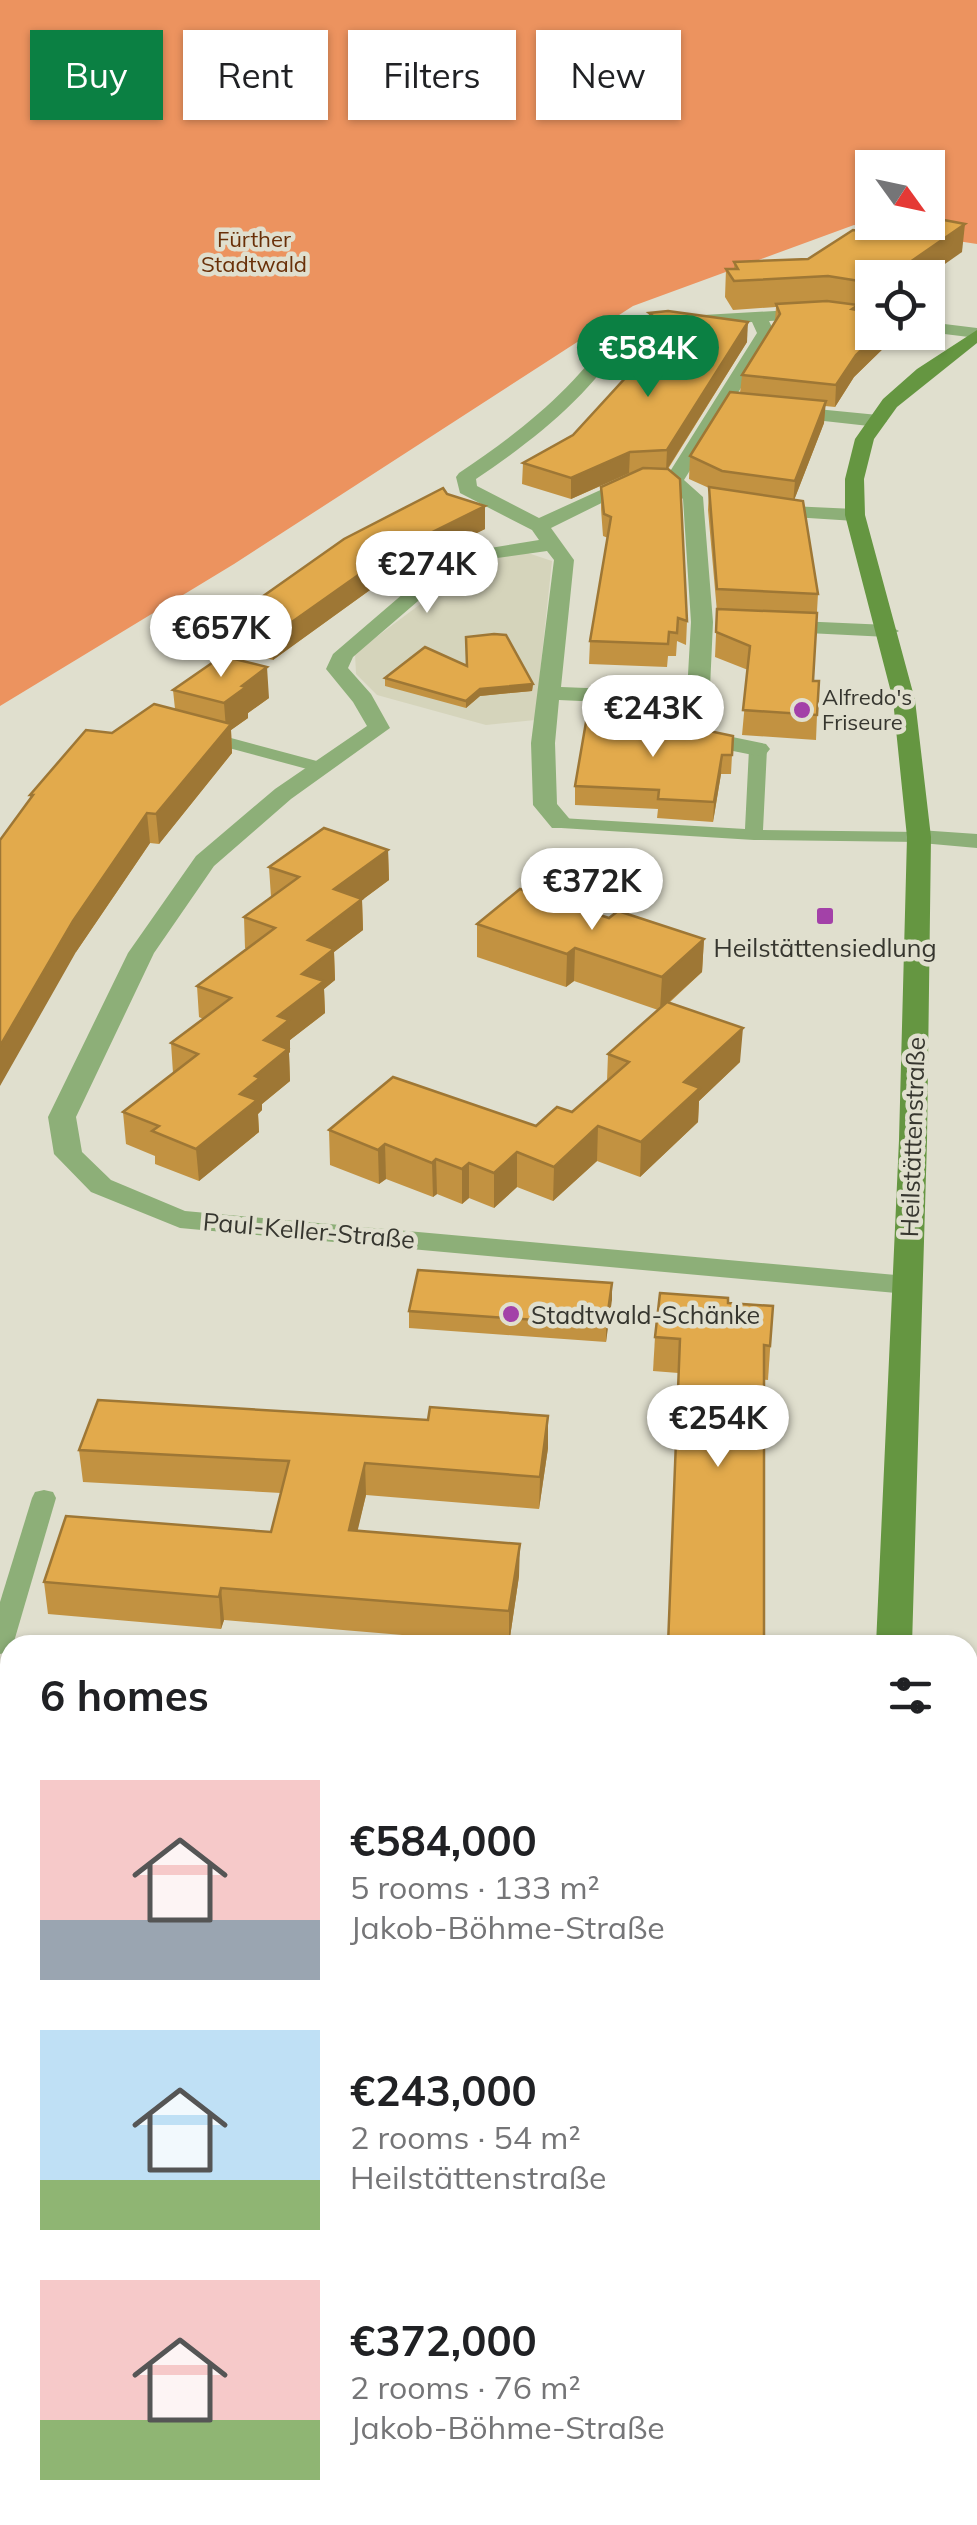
<!DOCTYPE html>
<meta charset="utf-8">
<style>
body{margin:0;font-family:Mulish,sans-serif;background:#f2f2f2;color:#202124;height:100vh;display:flex;flex-direction:column;font-size:38px;white-space:nowrap}
*{box-sizing:border-box;margin:0}
p{font-size:32px;color:#757577}
.icon{flex:none;width:55px;height:55px;fill:none;stroke:currentColor;stroke-width:2;stroke-linecap:round;stroke-linejoin:round}
.map{position:relative;flex:1;overflow:hidden}
.details{position:absolute;left:0px;top:1635px;width:978px;height:890px;display:flex;flex-direction:column;background:#fff;border-radius:30px 30px 0 0;box-shadow:0 2px 8px #0004}
.details>*{flex:none}
.hud{position:absolute;left:30px;top:30px;width:918px;height:90px;display:flex;gap:20px}
.needle{width:65px;rotate:123deg}
.buttons{position:absolute;left:855px;top:150px;display:grid;gap:20px}
.buttons a{display:grid;place-items:center;width:90px;height:90px;border-radius:0px;background:#fff;box-shadow:0 2px 8px #0004;font-size:50px}
.price{position:absolute;translate:-50% -85px;padding:0 22px;border-radius:35px;background:#fff;color:#222;font-size:32px;line-height:65px;filter:drop-shadow(0 2px 5px #0008)}
.price::after{content:'';position:absolute;left:50%;top:60px;width:30px;height:22px;margin-left:-15px;background:inherit;clip-path:polygon(0 0,100% 0,50% 100%)}
.price.current{background:#0b8043;color:#fff}
ul{padding:0;list-style:none}
li{display:flex;align-items:center;gap:30px;height:250px;padding:0 40px}
li span{display:grid;place-items:center;flex:none;width:280px;height:200px;border-radius:0px;color:#555}
li>.icon{margin-inline-start:auto}
span .icon{width:120px;height:120px;fill:#fffc;stroke-width:1}
li b{font-size:42px}
h2{display:flex;justify-content:space-between;align-items:center;height:120px;padding:0 40px;font-size:42px}
.pill{padding:0 35px;border-radius:0px;background:#fff;box-shadow:0 2px 8px #0004;font-size:35px;line-height:90px}
.pill.current{background:#0b8043;color:#fff}
.map>svg:first-child{display:block}
</style>
<div class="map">
<svg width="977" height="2525" viewBox="0 0 977 2525">
<rect width="100%" height="100%" fill="#e0dfce"/>
<path fill="#d5d4bb" d="M525,552l27,9 -17,159 -49,5 -109,-30 -21,-21 -1,-21 123,-92z"/>
<g fill="#e6a580">
<path d="M977,1887v254l-9,28v-233z"/>
<path d="M778,2515h105v10h-110z"/>
</g>
<g fill="#ec935f" fill-rule="evenodd">
<path d="M0,0h977v244l-123,-19 -221,81 -399,258 -234,142zM872,168h56v54h-56z"/>
<path d="M10,1788v727h506l-7,10h-509v-736z"/>
</g>
<g fill="none" stroke-linecap="round" stroke-linejoin="round">
<g fill="#8daf78" fill-rule="evenodd">
<path d="M205,731l123,33 3,4 -9,5 -123,-33 -3,-4z"/>
<path d="M758,744l9,5 -4,81 156,2 9,5 -9,5 -165,-2 -193,-12 -9,-5 9,-5 184,11 4,-80z"/>
<path d="M44,1490l9,2 3,6 -43,147 -4,7 -9,2v-52l32,-104 3,-6z"/>
</g>
<g fill="#8daf78" fill-rule="evenodd">
<path d="M826,308l46,6v10l-46,-6 -57,3 6,12 -91,147 19,17 10,125 -5,110 58,12 4,5 -4,5 -8,2 -70,-14 -64,-39 -65,-3 -4,43 2,61 16,19 -3,5h-18l-19,-23 -2,-62 23,-183 -7,-9 -57,8 -58,30 -79,68 -5,11 23,26 19,34 -99,71 -77,67 -60,87 -78,164 6,35 29,28 74,31 722,65 11,2 4,7 -4,7 -11,2 -727,-66 -89,-36 -37,-38 -6,-37 80,-164 68,-97 79,-67 92,-63 -14,-24 -27,-33 7,-15 85,-73 60,-31 61,-10 -7,-10 -72,-37 -4,-16 3,-4c63,-42 115,-84 158,-147l34,-8zM752,322l5,11 -93,148 19,18 8,123 -4,70 -126,-5 13,-127 -23,-32 95,-47 -3,-4h-14l-90,41 -62,-32 -1,-7c61,-41 113,-83 153,-145l22,-6zM658,705h28l-1,16z"/>
<path d="M928,322l49,6v10l-49,-6z"/>
<path d="M786,406l92,9 9,6 -9,6 -99,-11v-8z"/>
<path d="M768,505l87,4 10,6 -10,6 -94,-6v-8z"/>
<path d="M775,620l113,5 11,6 -11,6 -121,-6 -3,-5z"/>
<path d="M919,830l58,4v14l-67,-6 -3,-5z"/>
</g>
<g fill="#659641" fill-rule="evenodd">
<path d="M977,330v13l-80,64 -23,32 -10,40 1,36 50,185 16,137 -4,303 -15,505h-36l23,-505 8,-303 -14,-137 -48,-185v-36l10,-40 28,-40 34,-30z"/>
<path d="M615,2515h47l-4,10h-47z"/>
</g>
</g>
<g fill="#c29241">
<path d="M962,252l-90,26v34l22,26 -40,39 -19,30 -10,-1 -1,17 -30,77 24,94 -5,87 4,34 -1,25 -74,-5 6,-65 -33,-13 2,-45 -9,-102 1,-22 -20,-9 1,-23 50,-63 2,-18 33,-54 1,-14 -43,3 -8,-13 1,-28h8v-7z"/>
<path d="M649,313l98,29 -79,127 19,152 -1,24 -9,-4 -1,15h-8l-1,11 -78,-3 1,-23 18,-103 -5,-2 -2,-27v-22l31,-15 -61,27 -49,-15 1,-21 50,-28 106,-80 -31,-22z"/>
<path d="M447,494l38,12v23l-97,48 -115,83 -47,-13 -1,-24z"/>
<path d="M467,666l66,18 -1,7 -52,5 -14,12 -81,-22v-8z"/>
<path d="M173,690l96,8 -21,15v5l-17,12 1,23 -73,91 -9,-1 -74,109 -46,-157 82,-62 63,-24z"/>
<path d="M733,736l-2,38h-10l-8,48 -56,-4 1,-9 -83,-4v-19z"/>
<path d="M388,850l1,30 -27,20 1,30 -29,22 1,28 -11,9 1,24 -35,27v12l-1,1 1,28 -28,23v6l-4,4 1,18 -60,49 -44,-17v-8l-29,-12 -3,-32 50,-39 -2,-30 32,-24 -4,-2 -2,-31 50,-37 -2,-1 -1,-31 27,-20 -2,-30z"/>
<path d="M609,918l95,21 -2,33 -33,31 71,59 -41,39 -1,21 -58,55 -43,-16 -44,40 -36,-14 -23,21 -25,-10 -7,6 -25,-10 -4,3 -47,-18 -7,5 -49,-19 -1,-35 207,-4 36,-14 35,-31 1,-27 50,-44 -84,-29 -8,6 -89,-30v-33z"/>
<path d="M612,1283l-6,59 -197,-14v-17z"/>
<path d="M728,1303l45,3 -5,74 -115,-9 2,-34z"/>
<path d="M548,1416v32l-9,61 -173,-14 -9,36 162,45 -10,68 -285,-24 -3,9 -173,-15 -4,-32 227,-50 10,-39 -198,-11 -4,-32 349,-30z"/>
<path d="M0,1669h10v44l-10,-1z"/>
</g>
<g fill="#9e7735">
<path d="M965,224l-3,28 -37,26h-38z"/>
<path d="M748,322l-1,20 -81,129 1,-21z"/>
<path d="M880,332h15l-1,6 -40,39 -19,30 1,-22 20,-30z"/>
<path d="M826,401l-2,22 -31,80 2,-22z"/>
<path d="M630,452l-1,21 -58,26v-21z"/>
<path d="M485,506v23l-97,48 -115,83 -1,-24 116,-82z"/>
<path d="M267,667l2,31 -21,15v5l-17,12 1,23 -73,91 -3,-30 70,-85 -2,-26 18,-17z"/>
<path d="M533,684l-1,7 -52,5 -14,12v-7l14,-12z"/>
<path d="M722,755l-1,19 -8,48 1,-20z"/>
<path d="M147,813l3,30 -74,109 -76,134v-40l73,-125z"/>
<path d="M388,850l1,30 -27,20 1,30 -29,22 1,28 -11,9 1,24 -35,27v12l-1,1 1,28 -28,23v6l-4,4 1,18 -60,49 -3,-32 59,-73 9,-36 38,-66 6,-34 26,-51z"/>
<path d="M704,939l-2,33 -42,38 2,-33z"/>
<path d="M575,948l-1,33 -8,6 1,-33z"/>
<path d="M743,1028l-3,34 -41,39 -1,21 -58,55 1,-35 43,-60z"/>
<path d="M598,1126l-1,35 -44,40 1,-34z"/>
<path d="M385,1144l1,35 -7,5 -1,-34z"/>
<path d="M517,1152v35l-23,21v-35z"/>
<path d="M436,1159l1,35 -4,3 -1,-34z"/>
<path d="M469,1163v35l-7,6v-35z"/>
<path d="M612,1283v17l-6,42v-17z"/>
<path d="M548,1416v32l-9,61 1,-32z"/>
<path d="M365,1463l1,32 -16,68 -1,-33z"/>
<path d="M520,1544l-1,32 -10,68v-33z"/>
<path d="M221,1588l3,32 -3,9 -2,-32z"/>
</g>
<g fill="#e2aa4c" stroke="#9e7735" stroke-width="2.5">
<path d="M928,217l37,7 -78,54h-15v5l-44,-7 -94,5 -8,-12h12l-4,-7 74,-3 45,-29 15,2 16,-10h44z"/>
<path d="M827,301l31,4 -6,4 20,4v19h8l-24,23 -20,30 -94,-10 38,-61 -4,-10z"/>
<path d="M668,311l80,11 -81,128 -37,2 -59,26 -48,-15 50,-28 67,-73 62,-10 -53,-39z"/>
<path d="M730,392l96,9 -31,80 -73,-10 -32,-15z"/>
<path d="M643,468l25,1 12,10 7,142 -9,-3 -1,15 -8,-1 -1,12 -78,-3 21,-124 -7,-3 -3,-27z"/>
<path d="M709,487l94,14 15,93 -101,-5z"/>
<path d="M443,488l4,6 38,12 -97,48 -116,82 -47,-13 119,-84z"/>
<path d="M717,609l100,4 -4,68h6l-2,34 -74,-5 7,-64 -34,-14z"/>
<path d="M494,634l12,1 27,49 -53,5 -14,12 -81,-23 40,-31 42,19 -1,-29z"/>
<path d="M222,656l45,11 -25,19 4,1 -22,16 -51,-13z"/>
<path d="M154,704l77,20 -75,90 -9,-1 -74,108 -73,125v-206l33,-45h-3l56,-65 26,3z"/>
<path d="M586,722l109,6 38,8 -1,19h-10l-8,47 -56,-3 1,-9 -84,-4z"/>
<path d="M324,828l64,22 -54,39 28,10 -54,41 26,9 -32,25 22,7 -46,35 11,4 -25,20 24,9 -33,27 5,2 -20,16 17,6 -61,49 -44,-18 7,-5 -36,-14 75,-58 -27,-11 60,-45 -34,-12 78,-58 -31,-11 55,-40 -30,-10z"/>
<path d="M520,889l89,29 9,-7 86,28 -42,38 -87,-29 -8,6 -90,-30z"/>
<path d="M667,1002l76,26 -59,54 16,6 -59,54 -43,-16 -44,41 -37,-15 -23,21 -25,-10 -7,6 -26,-10 -4,4 -47,-19 -7,6 -49,-20 64,-53 143,49 21,-19 15,5 57,-50 -21,-8z"/>
<path d="M418,1270l194,13 -6,42 -197,-14z"/>
<path d="M660,1293l68,5v5l45,3 -3,40 -6,-1v300h-96l12,-306 -25,-2z"/>
<path d="M98,1400l330,20 2,-13 118,9 -8,61 -175,-14 -16,67 171,14 -11,67 -288,-23 -2,9 -175,-15 22,-66 205,16 18,-71 -210,-11z"/>
<path d="M0,1669h10v35l-10,-1z"/>
</g>
<g fill="#a341a8" stroke="#e0dfce" stroke-width="4">
<circle cx="802" cy="710" r="10"/>
<rect x="815" y="906" width="20" height="20" rx="5"/>
<circle cx="511" cy="1314" r="10"/>
</g>
<g text-anchor="middle" dominant-baseline="central" stroke-width="9" stroke-linejoin="round" paint-order="stroke">
<g font-size="22" fill="#693008" stroke="#e0dfce">
<text x="254" y="239">Fürther<tspan x="254" dy="25">Stadtwald</tspan></text>
</g>
<g font-size="22" fill="#36362f" stroke="#e0dfce" text-anchor="start">
<text x="822" y="697">Alfredo's<tspan x="822" dy="25">Friseure</tspan></text>
</g>
<g font-size="25" fill="#36362f" stroke="#e0dfce">
<text x="825" y="947">Heilstättensiedlung</text>
<text x="531" y="1314" text-anchor="start">Stadtwald-Schänke</text>
</g>
<g font-size="25" fill="#36362f" stroke="#e0dfce">
<text transform="translate(912 1137) rotate(-88)">Heilstättenstraße</text>
<text transform="translate(309 1230) rotate(5)">Paul-Keller-Straße</text>
</g>
</g>
</svg>
<div class="buttons">
<a><svg class="needle" viewBox="-14 -14 28 28"><path d="M0-13l5 13h-10z" fill="#e53935"/><path d="M0 13l5-13h-10z" fill="#757577"/></svg></a>
<a><svg class="icon" aria-label="locate" viewBox="0 0 24 24"><circle cx="12" cy="12" r="6"/><path d="M12 2v4M12 18v4M2 12h4M18 12h4"/></svg></a>
</div>
<b class="price current" style="left:648px;top:400px">€584K</b>
<b class="price" style="left:427px;top:616px">€274K</b>
<b class="price" style="left:221px;top:680px">€657K</b>
<b class="price" style="left:653px;top:760px">€243K</b>
<b class="price" style="left:592px;top:933px">€372K</b>
<b class="price" style="left:718px;top:1470px">€254K</b>
<div class="hud">
<a class="pill current">Buy</a>
<a class="pill">Rent</a>
<a class="pill">Filters</a>
<a class="pill">New</a>
</div>
<section class="details">
<h2>6 homes<svg class="icon" aria-label="filters" viewBox="0 0 24 24"><path d="M4 7h16M4 17h16"/><circle cx="9" cy="7" r="2"/><circle cx="15" cy="17" r="2"/></svg></h2>
<ul>
<li><span style="background:linear-gradient(#f6c9c9 70%,#9aa5b1 0)"><svg class="icon" aria-label="home" viewBox="0 0 24 24"><path d="M3 11l9-7 9 7M6 9v11h12V9"/></svg></span><div><b>€584,000</b><p>5 rooms · 133 m²</p><p>Jakob-Böhme-Straße</p></div></li>
<li><span style="background:linear-gradient(#bfe0f5 75%,#8fb573 0)"><svg class="icon" aria-label="home" viewBox="0 0 24 24"><path d="M3 11l9-7 9 7M6 9v11h12V9"/></svg></span><div><b>€243,000</b><p>2 rooms · 54 m²</p><p>Heilstättenstraße</p></div></li>
<li><span style="background:linear-gradient(#f6c9c9 70%,#8fb573 0)"><svg class="icon" aria-label="home" viewBox="0 0 24 24"><path d="M3 11l9-7 9 7M6 9v11h12V9"/></svg></span><div><b>€372,000</b><p>2 rooms · 76 m²</p><p>Jakob-Böhme-Straße</p></div></li>
</ul>
</section>
</div>
